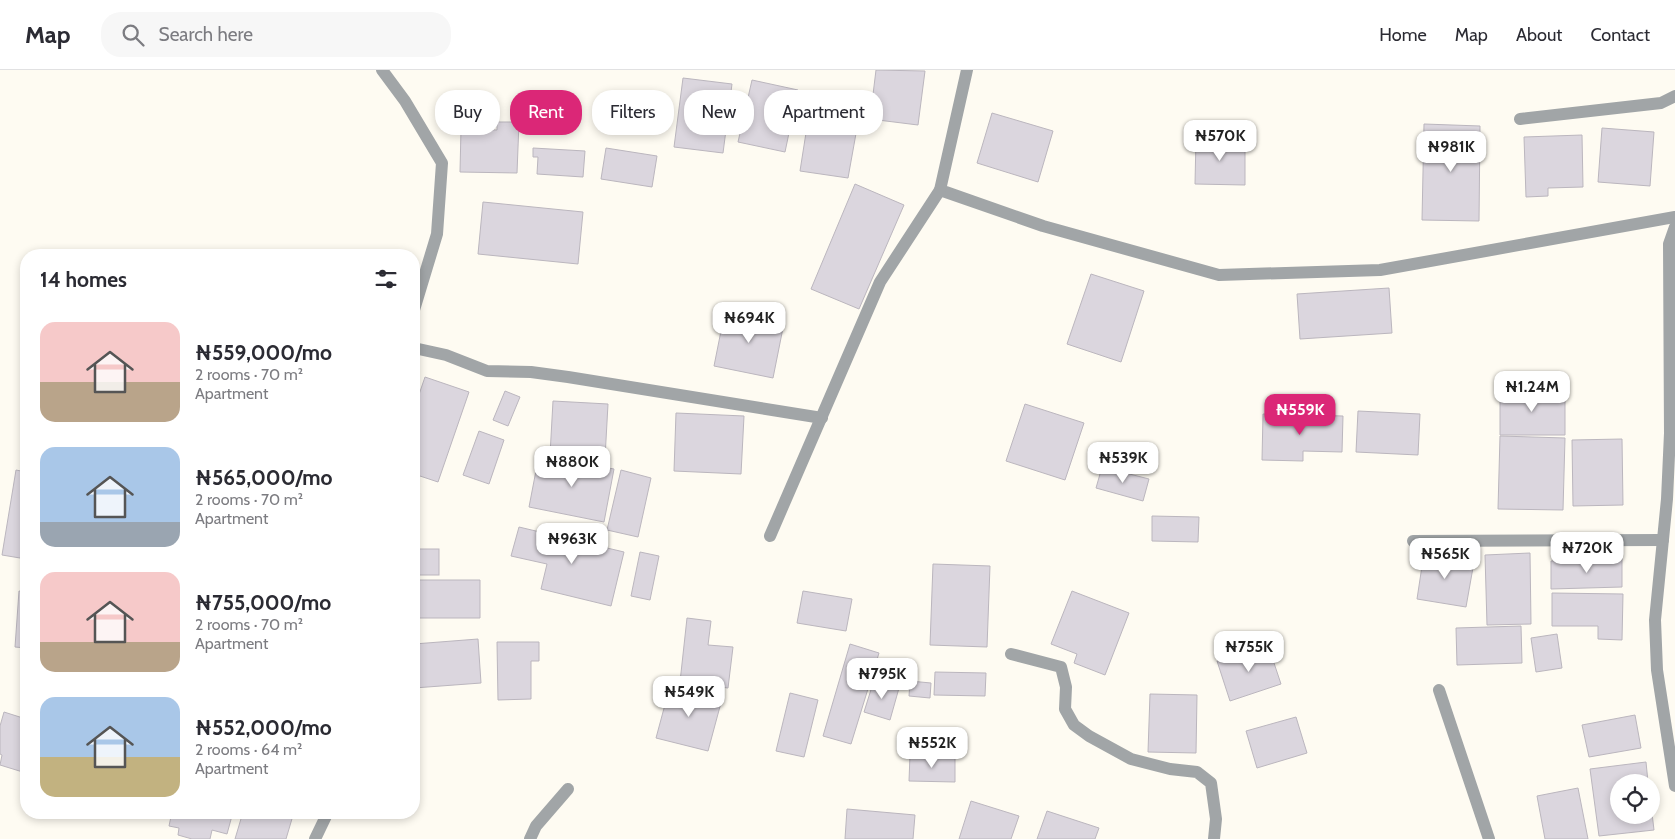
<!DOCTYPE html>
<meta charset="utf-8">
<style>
body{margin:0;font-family:Cabin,sans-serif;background:#f7f7f7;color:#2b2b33;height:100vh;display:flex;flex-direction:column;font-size:19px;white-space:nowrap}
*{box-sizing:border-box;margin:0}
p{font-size:16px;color:#7c7c81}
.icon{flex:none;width:28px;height:28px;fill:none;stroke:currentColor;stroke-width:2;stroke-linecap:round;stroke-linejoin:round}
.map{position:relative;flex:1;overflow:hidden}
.details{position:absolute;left:20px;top:179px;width:400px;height:570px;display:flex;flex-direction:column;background:#fff;border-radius:20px;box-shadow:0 2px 8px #0003}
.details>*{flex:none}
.hud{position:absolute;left:435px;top:20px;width:475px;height:45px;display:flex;gap:10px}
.fabs{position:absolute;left:1610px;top:704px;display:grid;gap:10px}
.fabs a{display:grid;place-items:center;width:50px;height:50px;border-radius:50%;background:#fff;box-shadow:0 2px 8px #0003;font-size:25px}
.price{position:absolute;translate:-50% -42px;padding:0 11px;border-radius:10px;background:#fff;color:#222;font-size:16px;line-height:32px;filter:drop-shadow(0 1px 2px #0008)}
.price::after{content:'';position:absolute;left:50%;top:30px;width:15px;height:11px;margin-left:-8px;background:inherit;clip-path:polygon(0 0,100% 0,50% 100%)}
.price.current{background:#db2777;color:#fff}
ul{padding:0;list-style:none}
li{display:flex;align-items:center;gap:15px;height:125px;padding:0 20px}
li span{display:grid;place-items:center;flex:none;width:140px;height:100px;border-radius:15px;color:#555}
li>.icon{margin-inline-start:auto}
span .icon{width:60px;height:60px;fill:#fffc;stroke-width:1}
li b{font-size:21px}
h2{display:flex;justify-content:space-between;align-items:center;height:60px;padding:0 20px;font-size:21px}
.tag{padding:0 18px;border-radius:20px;background:#fff;box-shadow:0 2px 8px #0003;font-size:18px;line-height:45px}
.tag.current{background:#db2777;color:#fff}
header{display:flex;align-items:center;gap:30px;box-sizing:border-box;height:70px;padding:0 25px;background:#fff;border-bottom:1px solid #e1e1e2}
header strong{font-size:24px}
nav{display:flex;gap:28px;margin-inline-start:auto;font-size:18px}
.search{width:350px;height:45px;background:#f7f7f7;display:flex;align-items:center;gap:12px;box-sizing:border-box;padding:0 18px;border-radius:20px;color:#7c7c81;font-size:19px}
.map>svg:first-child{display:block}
</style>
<header>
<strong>Map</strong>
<div class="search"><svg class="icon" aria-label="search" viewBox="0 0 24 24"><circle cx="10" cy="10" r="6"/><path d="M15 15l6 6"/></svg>Search here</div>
<nav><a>Home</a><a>Map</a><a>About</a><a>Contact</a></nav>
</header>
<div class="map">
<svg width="1675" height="769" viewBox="0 0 1675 769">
<rect width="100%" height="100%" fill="#fefbf2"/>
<g fill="#dbd6de" stroke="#bbb6be">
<path d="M876,0l49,1 -7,54 -48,-6z"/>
<path d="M683,8l49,6 -9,69 -49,-6z"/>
<path d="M752,10l46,10 -13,62 -47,-10z"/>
<path d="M992,43l61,18 -15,51 -61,-19z"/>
<path d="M808,50l49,8 -9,50 -48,-7z"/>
<path d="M497,52h22l-2,51 -57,-1 1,-43 36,1z"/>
<path d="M1424,54l56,2 -1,95 -57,-1z"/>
<path d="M1602,58l52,4 -4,54 -52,-4z"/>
<path d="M1582,65l1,52 -35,1v8l-22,1 -2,-60z"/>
<path d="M1196,68l49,1v46l-50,-1z"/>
<path d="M533,78l52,3 -2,26 -46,-3 1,-17h-5z"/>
<path d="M606,78l51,8 -5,31 -51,-8z"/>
<path d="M855,114l49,21 -45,104 -48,-20z"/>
<path d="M483,132l100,10 -5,52 -100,-10z"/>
<path d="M1091,204l53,17 -23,71 -54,-18z"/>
<path d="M1389,218l3,45 -92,6 -3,-45z"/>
<path d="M725,241l59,12 -11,55 -59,-12z"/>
<path d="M425,307l44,15 -31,90 -24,-8v-65z"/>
<path d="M505,321l15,6 -12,29 -15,-6z"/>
<path d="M1500,321l65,1v43h-65z"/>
<path d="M553,331l55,3 -3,54 -55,-3z"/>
<path d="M1025,334l59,19 -19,57 -59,-19z"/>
<path d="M1358,341l62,3 -2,41 -62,-3z"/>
<path d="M676,343l68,3 -3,58 -67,-3z"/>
<path d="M1263,344l80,2 -1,36 -39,-1v10l-41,-1z"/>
<path d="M479,361l25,9 -15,44 -26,-9z"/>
<path d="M1500,366l65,2 -2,72 -65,-1z"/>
<path d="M1622,369l1,66 -50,1 -1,-66z"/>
<path d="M539,385l75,14 -10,53 -75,-15z"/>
<path d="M1102,397l47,12 -6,22 -47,-13z"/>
<path d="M16,400l10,2v87l-24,-4z"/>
<path d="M621,400l30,8 -13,59 -31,-7z"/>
<path d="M1152,446l47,1 -1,25 -46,-1z"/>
<path d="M519,457l105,25 -13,54 -70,-17 6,-25 -36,-8z"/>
<rect x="414" y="479" width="25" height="26"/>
<path d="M640,482l19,4 -9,44 -19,-4z"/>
<path d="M1424,483l50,9 -8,45 -49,-8z"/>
<path d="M1530,483l1,71 -44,1 -2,-70z"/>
<path d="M1622,488v29l-71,2v-28z"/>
<path d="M933,494l57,2 -3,81 -57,-2z"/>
<path d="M414,510h66v38h-61v6h-5z"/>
<path d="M19,521l7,1v56l-11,-1z"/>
<path d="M803,521l49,8 -6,32 -49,-8z"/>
<path d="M1072,521l57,22 -24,62 -31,-12 3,-9 -26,-10z"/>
<path d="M1552,523l71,1 -1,46 -24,-1v-13h-46z"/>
<path d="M687,548l24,3 -3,24 25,2 -5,41 -48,-6z"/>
<path d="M1521,556l1,37 -65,2 -1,-37z"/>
<path d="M1557,564l5,34 -26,4 -5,-34z"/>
<path d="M478,569l3,44 -67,5v-44z"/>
<path d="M497,572h42v19h-8v38l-33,1z"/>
<path d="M850,574l29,9 -28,91 -28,-8z"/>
<path d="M1268,575l13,39 -51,17 -13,-40z"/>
<path d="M935,602l51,1 -1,23 -51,-1z"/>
<path d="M874,610l25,8 -9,32 -26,-8z"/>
<path d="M910,611l21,2 -1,15 -21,-2z"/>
<path d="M670,616l52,13 -14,52 -52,-13z"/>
<path d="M790,623l28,7 -14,57 -28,-6z"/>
<path d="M1150,624l47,1 -1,58 -48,-1z"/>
<path d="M4,642l22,7v54l-26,-8 2,-10 -2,-1v-28z"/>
<path d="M1635,645l6,33 -52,9 -7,-32z"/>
<path d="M1296,647l11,36 -50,15 -11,-37z"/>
<path d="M910,685l45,1v26l-46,-1z"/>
<path d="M1646,692l2,20h-29v33h32v-10l3,25 -55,6 -9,-67z"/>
<path d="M1578,718l10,51h-43l-8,-43z"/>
<path d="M971,731l48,15 -8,23h-52z"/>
<path d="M847,739l68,6 -2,24h-68z"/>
<path d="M1047,741l52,17 -4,11h-58z"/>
<path d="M172,742h61l-6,22 -15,-4 -2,9h-18l-14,-4 1,-7 -10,-2z"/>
<path d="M243,742h51l-8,27h-51z"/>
</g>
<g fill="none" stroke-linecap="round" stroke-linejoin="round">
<g stroke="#a1a5a7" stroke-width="12">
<path d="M382,0l23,31 37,62 -5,71 -23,76"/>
<path d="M967,0l-27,120 103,36 176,49 161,-5 295,-53"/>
<path d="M1520,49l141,-16 14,-7"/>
<path d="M1675,157l-6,17 1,189 -3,66 -12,121 2,50 18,116"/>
<path d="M414,278l32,7 41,16 44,1 37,5 254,41"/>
<path d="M770,466l110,-254 60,-92"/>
<path d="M1413,471l250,-1"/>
<path d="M1011,584l50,13 5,20 -1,22 9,16 15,11 42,23 39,10 27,3 14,11 5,36 -2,20"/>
<path d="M1439,620l50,149"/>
<path d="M315,769l13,-27"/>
<path d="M530,769l6,-13 32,-37"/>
</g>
</g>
</svg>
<div class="fabs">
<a><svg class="icon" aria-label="locate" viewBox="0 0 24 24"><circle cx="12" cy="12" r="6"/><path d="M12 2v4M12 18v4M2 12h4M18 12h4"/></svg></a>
</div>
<b class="price" style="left:1220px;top:92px">₦570K</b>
<b class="price" style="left:1451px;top:103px">₦981K</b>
<b class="price" style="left:749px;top:274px">₦694K</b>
<b class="price" style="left:1532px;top:343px">₦1.24M</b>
<b class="price current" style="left:1300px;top:366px">₦559K</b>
<b class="price" style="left:1123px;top:414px">₦539K</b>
<b class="price" style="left:572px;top:418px">₦880K</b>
<b class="price" style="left:572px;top:495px">₦963K</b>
<b class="price" style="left:1587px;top:504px">₦720K</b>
<b class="price" style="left:1445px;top:510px">₦565K</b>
<b class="price" style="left:1249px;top:603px">₦755K</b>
<b class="price" style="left:882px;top:630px">₦795K</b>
<b class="price" style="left:689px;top:648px">₦549K</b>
<b class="price" style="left:932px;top:699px">₦552K</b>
<div class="hud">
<a class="tag">Buy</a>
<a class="tag current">Rent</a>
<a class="tag">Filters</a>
<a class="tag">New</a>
<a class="tag">Apartment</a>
</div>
<section class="details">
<h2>14 homes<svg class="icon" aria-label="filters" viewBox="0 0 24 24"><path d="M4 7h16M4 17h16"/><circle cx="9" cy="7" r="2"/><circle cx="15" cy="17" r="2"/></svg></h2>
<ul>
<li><span style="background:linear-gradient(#f6c9c9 60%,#b9a48a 0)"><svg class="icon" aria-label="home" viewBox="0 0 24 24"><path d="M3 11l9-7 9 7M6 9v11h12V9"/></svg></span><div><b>₦559,000/mo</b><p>2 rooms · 70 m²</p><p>Apartment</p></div></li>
<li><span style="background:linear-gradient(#a9c7e8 75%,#9aa5b1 0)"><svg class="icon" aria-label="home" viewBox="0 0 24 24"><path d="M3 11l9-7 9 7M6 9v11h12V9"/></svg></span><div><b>₦565,000/mo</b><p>2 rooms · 70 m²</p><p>Apartment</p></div></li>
<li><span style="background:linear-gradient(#f6c9c9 70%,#b9a48a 0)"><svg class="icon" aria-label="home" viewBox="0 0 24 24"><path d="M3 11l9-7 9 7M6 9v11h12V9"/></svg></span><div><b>₦755,000/mo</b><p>2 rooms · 70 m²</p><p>Apartment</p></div></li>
<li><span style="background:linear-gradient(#a9c7e8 60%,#c2b280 0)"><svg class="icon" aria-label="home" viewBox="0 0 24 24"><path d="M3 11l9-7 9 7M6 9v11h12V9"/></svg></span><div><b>₦552,000/mo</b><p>2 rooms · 64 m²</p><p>Apartment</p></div></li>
</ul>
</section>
</div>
